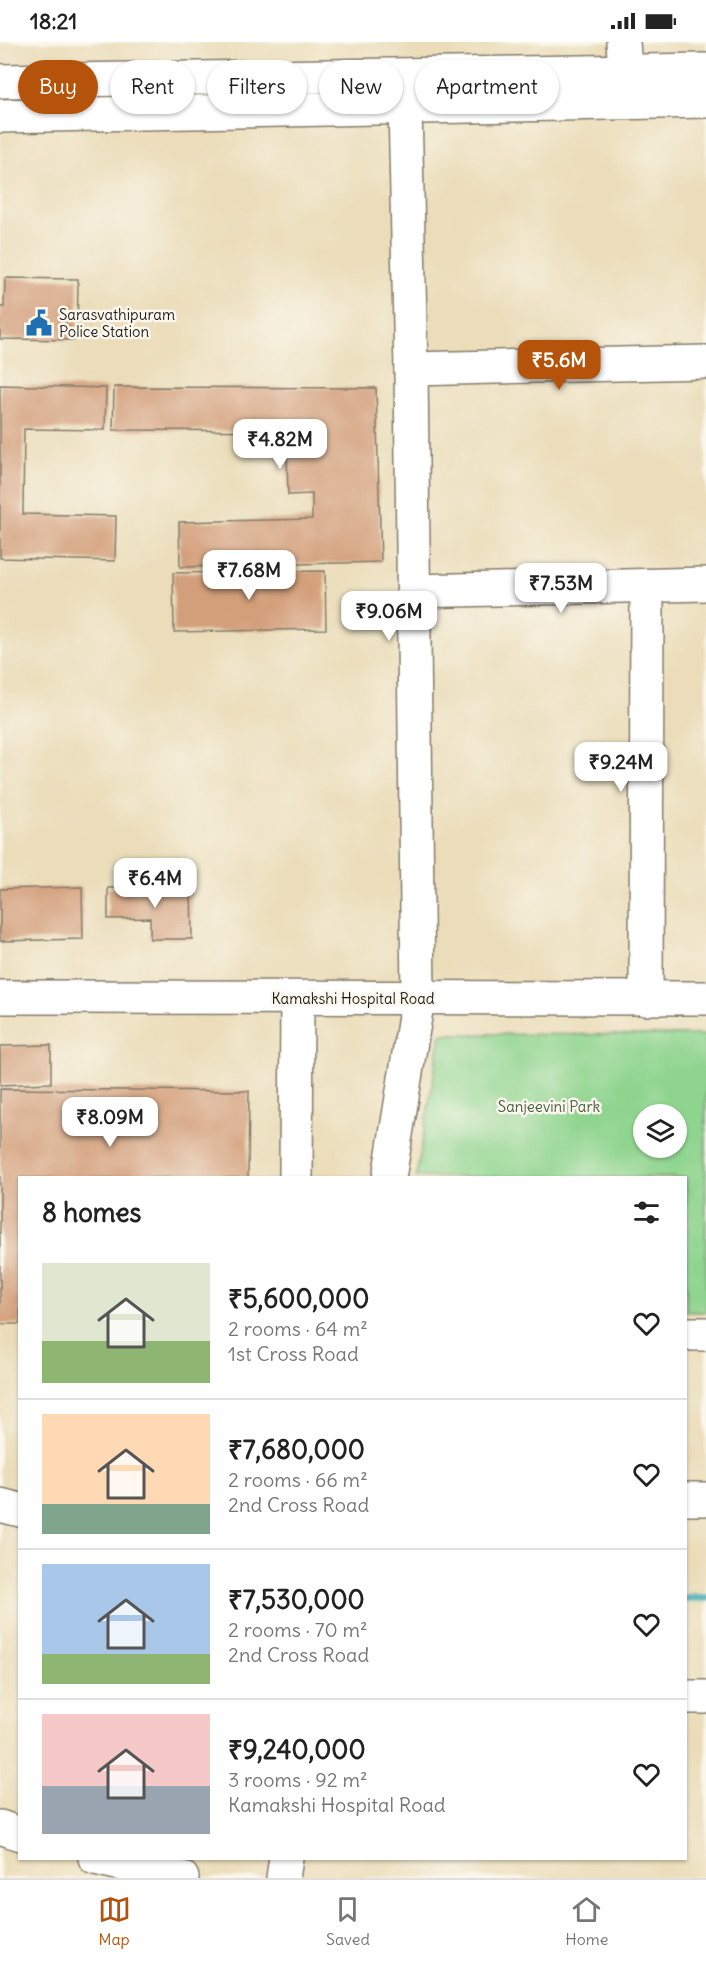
<!DOCTYPE html>
<meta charset="utf-8">
<style>
body{margin:0;font-family:Delius,sans-serif;background:#f6f6f6;color:#222;height:100vh;display:flex;flex-direction:column;font-size:22px;white-space:nowrap}
*{box-sizing:border-box;margin:0}
p{font-size:20px;color:#767676}
.icon{flex:none;width:33px;height:33px;fill:none;stroke:currentColor;stroke-width:2;stroke-linecap:round;stroke-linejoin:round}
.map{position:relative;flex:1;overflow:hidden}
.side{position:absolute;left:18px;top:1134px;width:669px;height:684px;display:flex;flex-direction:column;background:#fff;border-radius:0px;box-shadow:0 2px 4px #0004}
.side>*{flex:none}
.top-card{position:absolute;left:18px;top:18px;width:670px;height:54px;display:flex;gap:12px}
.tools{position:absolute;left:633px;top:1062px;display:grid;gap:12px}
.tools a{display:grid;place-items:center;width:54px;height:54px;border-radius:50%;background:#fff;box-shadow:0 2px 4px #0004;font-size:30px}
.price{position:absolute;translate:-50% -51px;padding:0 14px;border-radius:12px;background:#fff;color:#222;font-size:20px;line-height:39px;filter:drop-shadow(0 2px 3px #0008)}
.price::after{content:'';position:absolute;left:50%;top:36px;width:18px;height:14px;margin-left:-9px;background:inherit;clip-path:polygon(0 0,100% 0,50% 100%)}
.price.active{background:#b45309;color:#fff}
ul{padding:0;list-style:none}
li{display:flex;align-items:center;gap:18px;height:150px;padding:0 24px}
li+li{border-top:2px solid #e0e0e0}
li span{display:grid;place-items:center;flex:none;width:168px;height:120px;border-radius:0px;color:#555}
li>.icon{margin-inline-start:auto}
span .icon{width:72px;height:72px;fill:#fffc;stroke-width:1}
li b{font-size:26px}
h2{display:flex;justify-content:space-between;align-items:center;height:72px;padding:0 24px;font-size:26px}
.tag{padding:0 21px;border-radius:27px;background:#fff;box-shadow:0 2px 4px #0004;font-size:21px;line-height:54px}
.tag.active{background:#b45309;color:#fff}
.status{display:flex;justify-content:space-between;align-items:center;height:42px;padding:0 30px;background:#fff;direction:ltr}
.status svg{height:16px;fill:currentColor}
.dock{display:flex;justify-content:space-around;align-items:center;height:84px;border-top:2px solid #e0e0e0;background:#fff;font-size:16px;color:#767676}
.dock a{display:grid;justify-items:center;gap:3px}
.dock .active{color:#b45309}
.map>svg:first-child{display:block}
</style>
<div class="status"><b>18:21</b><svg viewBox="0 0 49 12"><path d="M0 12V9h3v3zM5 12V6h3v6zM10 12V3h3v9zM15 12V0h3v12zM26 1h20v11H26zM47 4h2v5h-2z"/></svg></div>
<div class="map">
<svg width="706" height="1836" viewBox="0 0 706 1836">
<rect width="100%" height="100%" fill="#fbf7ec"/>
<filter id="ink" filterUnits="userSpaceOnUse"><feTurbulence type="fractalNoise" baseFrequency=".0167" numOctaves="2"/><feDisplacementMap in="SourceGraphic" scale="12" xChannelSelector="R" yChannelSelector="G"/><feConvolveMatrix kernelMatrix="1 2 1 2 8 2 1 2 1" color-interpolation-filters="sRGB"/></filter>
<filter id="wash" filterUnits="userSpaceOnUse"><feTurbulence type="fractalNoise" baseFrequency=".008" numOctaves="4" result="noise"/><feDisplacementMap in="SourceGraphic" scale="24" xChannelSelector="R" yChannelSelector="G"/><feGaussianBlur stdDeviation="1.35" result="paint"/><feColorMatrix in="noise" values="0 0 0 0 0 0 0 0 0 0 0 0 0 0 0 0 0 1.4 0 .05"/><feComposite in="paint" operator="in"/></filter>
<g filter="url(#wash)">
<rect width="100%" height="100%" fill="#ebddba"/>
<path fill="#8ed48e" stroke="#557855" stroke-width="1.5" fill-rule="evenodd" d="M441,992l265,1v277h-20v-134l-270,-1zM644,1072h32v34h-32z"/>
<g fill="none" stroke-linecap="round" stroke-linejoin="round">
<path stroke="#3dadb7" stroke-width="8" d="M686,1556h20"/>
</g>
<g id="blocks">
<g fill="#d39f7a">
<path d="M5,236l73,1 -1,61 -77,-1v-32h4z"/>
<path d="M0,343l106,3 -1,42 -81,-1 -1,85 93,2 -1,45 -115,-3z"/>
<path d="M114,345l262,1 5,174 -201,5 -1,-45 133,-3v-25l-24,1 -1,-42 22,-1v-21l-196,-1z"/>
<path d="M325,529l1,58 -152,3 -1,-59z"/>
<path d="M82,845l1,52 -83,2v-52z"/>
<path d="M191,845l1,52h-42v-21l-42,1v-31z"/>
<path d="M51,1003v38l-51,2v-39z"/>
<path d="M0,1047l249,2 -1,87h-228v146h-20z"/>
</g>
</g>
</g>
<g filter="url(#ink)">
<use href="#blocks" fill-opacity="0" stroke="#847c6b" stroke-width="1.5"/>
<g fill="none" stroke-linecap="round" stroke-linejoin="round">
<g stroke="#847c6b" stroke-width="36">
<g id="minor">
<path d="M623,0l2,29"/>
<path d="M0,39l706,-11"/>
<path d="M0,74l706,-15"/>
<path d="M411,327l295,-7"/>
<path d="M414,549l292,-7"/>
<path d="M0,955l706,1"/>
<path d="M646,957l1,-412"/>
<path d="M296,1136l1,-180"/>
<path d="M389,1136l29,-180 -7,-629 -6,-262"/>
<path d="M686,1292h20"/>
<path d="M686,1457h20"/>
<path d="M0,1463l20,5"/>
<path d="M686,1655h20"/>
<path d="M0,1785l20,7"/>
<path d="M95,1816l87,20"/>
<path d="M283,1836l3,-20"/>
</g>
</g>
<use href="#minor" stroke="#fff" stroke-width="33"/>
</g>
</g>
<defs>
<g id="civic-bare" transform="scale(2.07)"><path d="M-.6-6.5H3V-4.5H.6V-3L4-1V1h2V6H-6V1h2V-1L-.6-3ZM-1.2 2.5V6h2.4V2.5Z" fill="#1f6fb2" stroke="#fbf7ec" stroke-width="2.5" paint-order="stroke"/></g>
</defs>
<g fill-rule="evenodd">
<use href="#civic-bare" x="39" y="281"/>
</g>
<g text-anchor="middle" dominant-baseline="central" stroke-width="5" stroke-linejoin="round" paint-order="stroke">
<g font-size="15" fill="#1c1c1c" stroke="#fbf7ec" text-anchor="start">
<text x="59" y="272">Sarasvathipuram<tspan x="59" dy="17">Police Station</tspan></text>
</g>
<g font-size="15" fill="#1c1c1c" stroke="#fbf7ec">
<text x="353" y="956">Kamakshi Hospital Road</text>
</g>
<g font-size="15" fill="#445c44" stroke="#fbf7ec">
<text x="549" y="1064">Sanjeevini Park</text>
</g>
</g>
</svg>
<div class="tools">
<a><svg class="icon" aria-label="layers" viewBox="0 0 24 24"><path d="M12 4l9 5-9 5-9-5zM3 14l9 5 9-5"/></svg></a>
</div>
<b class="price active" style="left:559px;top:349px">₹5.6M</b>
<b class="price" style="left:280px;top:428px">₹4.82M</b>
<b class="price" style="left:249px;top:559px">₹7.68M</b>
<b class="price" style="left:561px;top:572px">₹7.53M</b>
<b class="price" style="left:389px;top:600px">₹9.06M</b>
<b class="price" style="left:621px;top:751px">₹9.24M</b>
<b class="price" style="left:155px;top:867px">₹6.4M</b>
<b class="price" style="left:110px;top:1106px">₹8.09M</b>
<div class="top-card">
<a class="tag active">Buy</a>
<a class="tag">Rent</a>
<a class="tag">Filters</a>
<a class="tag">New</a>
<a class="tag">Apartment</a>
</div>
<section class="side">
<h2>8 homes<svg class="icon" aria-label="filters" viewBox="0 0 24 24"><path d="M4 7h16M4 17h16"/><circle cx="9" cy="7" r="2"/><circle cx="15" cy="17" r="2"/></svg></h2>
<ul>
<li><span style="background:linear-gradient(#dfe7d0 65%,#8fb573 0)"><svg class="icon" aria-label="home" viewBox="0 0 24 24"><path d="M3 11l9-7 9 7M6 9v11h12V9"/></svg></span><div><b>₹5,600,000</b><p>2 rooms · 64 m²</p><p>1st Cross Road</p></div><svg class="icon" aria-label="heart" viewBox="0 0 24 24"><path d="M12 20l-8-8c-3-5 5-10 8-4 3-6 11-1 8 4z"/></svg></li>
<li><span style="background:linear-gradient(#ffd9b3 75%,#7fa58c 0)"><svg class="icon" aria-label="home" viewBox="0 0 24 24"><path d="M3 11l9-7 9 7M6 9v11h12V9"/></svg></span><div><b>₹7,680,000</b><p>2 rooms · 66 m²</p><p>2nd Cross Road</p></div><svg class="icon" aria-label="heart" viewBox="0 0 24 24"><path d="M12 20l-8-8c-3-5 5-10 8-4 3-6 11-1 8 4z"/></svg></li>
<li><span style="background:linear-gradient(#a9c7e8 75%,#8fb573 0)"><svg class="icon" aria-label="home" viewBox="0 0 24 24"><path d="M3 11l9-7 9 7M6 9v11h12V9"/></svg></span><div><b>₹7,530,000</b><p>2 rooms · 70 m²</p><p>2nd Cross Road</p></div><svg class="icon" aria-label="heart" viewBox="0 0 24 24"><path d="M12 20l-8-8c-3-5 5-10 8-4 3-6 11-1 8 4z"/></svg></li>
<li><span style="background:linear-gradient(#f6c9c9 60%,#9aa5b1 0)"><svg class="icon" aria-label="home" viewBox="0 0 24 24"><path d="M3 11l9-7 9 7M6 9v11h12V9"/></svg></span><div><b>₹9,240,000</b><p>3 rooms · 92 m²</p><p>Kamakshi Hospital Road</p></div><svg class="icon" aria-label="heart" viewBox="0 0 24 24"><path d="M12 20l-8-8c-3-5 5-10 8-4 3-6 11-1 8 4z"/></svg></li>
</ul>
</section>
</div>
<nav class="dock">
<a class="active"><svg class="icon" aria-label="map" viewBox="0 0 24 24"><path d="M3 6l6-2 6 2 6-2v14l-6 2-6-2-6 2zM9 4v14M15 6v14"/></svg>Map</a>
<a><svg class="icon" aria-label="saved" viewBox="0 0 24 24"><path d="M7 4h10v16l-5-4-5 4z"/></svg>Saved</a>
<a><svg class="icon" aria-label="home" viewBox="0 0 24 24"><path d="M3 11l9-7 9 7M6 9v11h12V9"/></svg>Home</a>
</nav>
